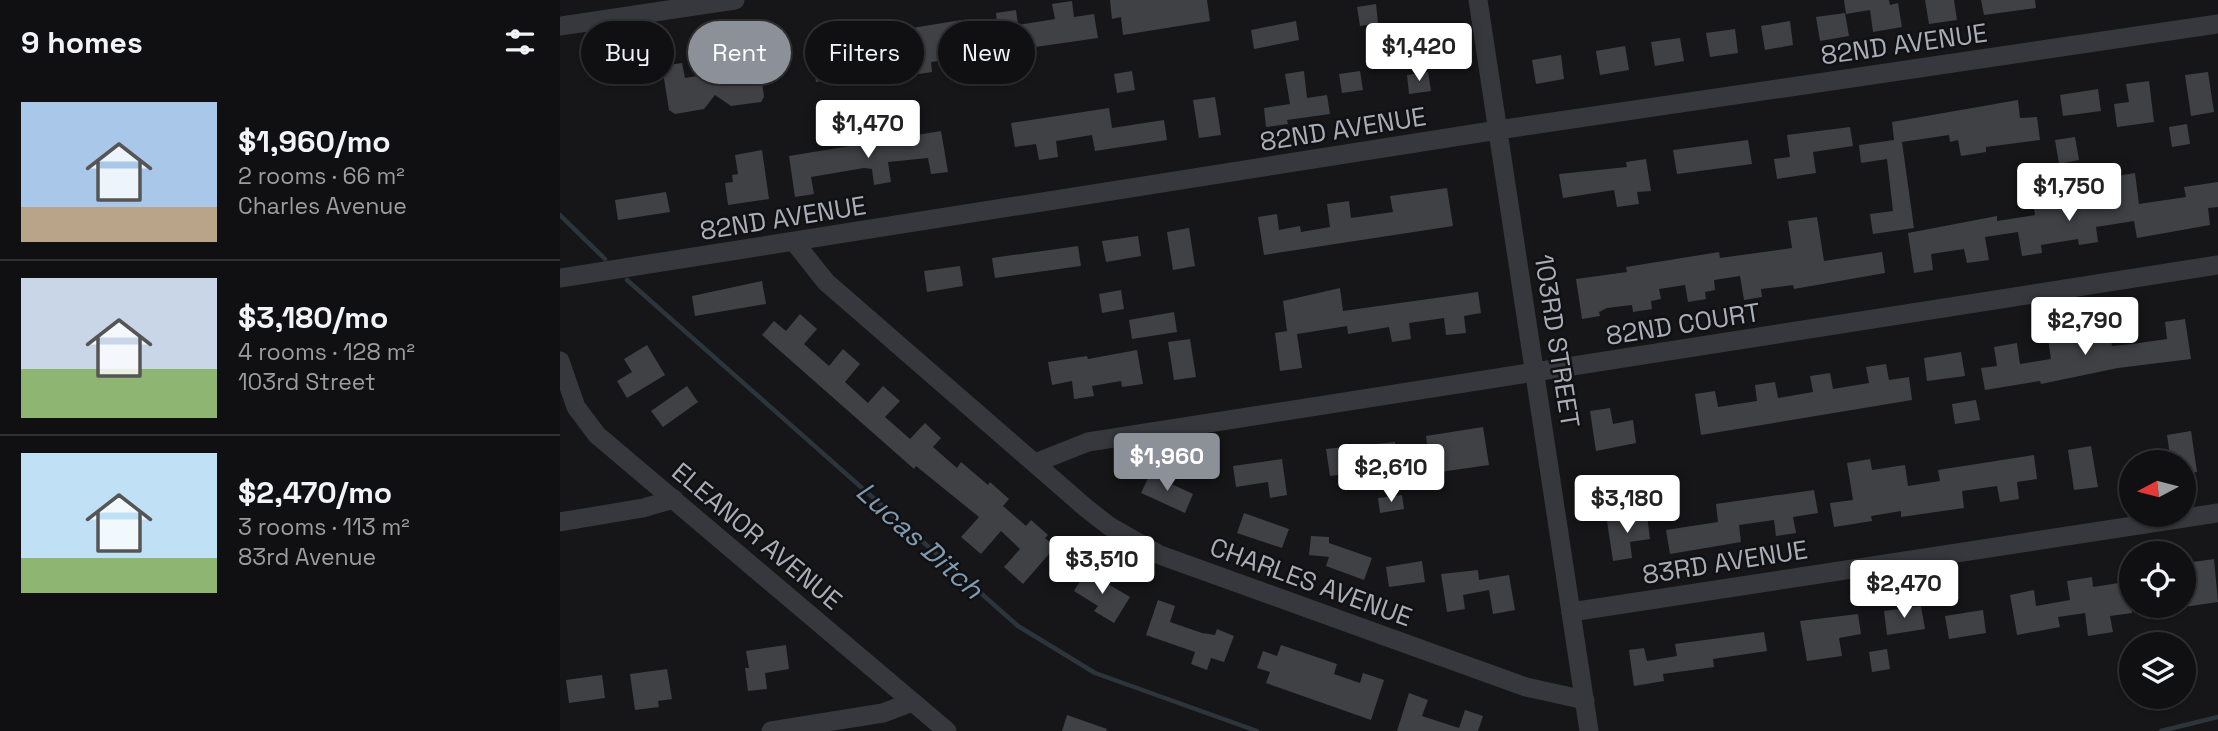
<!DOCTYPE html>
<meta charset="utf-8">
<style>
body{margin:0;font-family:"Space Grotesk",sans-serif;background:#1e1e20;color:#f1f3f6;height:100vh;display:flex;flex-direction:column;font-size:26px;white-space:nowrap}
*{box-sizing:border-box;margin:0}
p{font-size:23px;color:#9c9d9f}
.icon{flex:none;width:38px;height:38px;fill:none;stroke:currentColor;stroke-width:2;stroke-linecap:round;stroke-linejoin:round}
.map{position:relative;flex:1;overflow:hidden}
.drawer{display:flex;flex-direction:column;background:#101012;width:560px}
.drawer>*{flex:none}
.banner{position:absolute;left:21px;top:21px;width:665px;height:63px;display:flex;gap:14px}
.needle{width:46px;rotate:263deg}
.fabs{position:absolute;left:1559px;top:450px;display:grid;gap:14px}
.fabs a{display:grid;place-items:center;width:77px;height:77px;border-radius:50%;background:#101012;box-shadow:0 2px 5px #0004,0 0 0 2px #303032;font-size:35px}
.price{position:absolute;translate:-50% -60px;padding:0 16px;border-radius:7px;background:#fff;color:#222;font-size:23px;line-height:46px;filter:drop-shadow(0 2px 4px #0008)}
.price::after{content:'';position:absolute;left:50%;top:42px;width:21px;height:16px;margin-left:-10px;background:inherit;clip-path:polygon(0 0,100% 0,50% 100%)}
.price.on{background:#8c9099;color:#fff}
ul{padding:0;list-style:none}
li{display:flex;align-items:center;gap:21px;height:175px;padding:0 21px}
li+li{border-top:2px solid #303032}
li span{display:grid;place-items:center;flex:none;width:196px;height:140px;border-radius:0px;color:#555}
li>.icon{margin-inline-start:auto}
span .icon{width:84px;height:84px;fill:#fffc;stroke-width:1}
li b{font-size:30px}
h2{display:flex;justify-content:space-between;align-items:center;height:84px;padding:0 21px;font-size:30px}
.tag{padding:0 24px;border-radius:32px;background:#101012;box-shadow:0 2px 5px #0004,0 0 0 2px #303032;font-size:24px;line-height:63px}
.tag.on{background:#8c9099;color:#fff}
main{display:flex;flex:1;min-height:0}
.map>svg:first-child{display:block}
</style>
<main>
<section class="drawer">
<h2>9 homes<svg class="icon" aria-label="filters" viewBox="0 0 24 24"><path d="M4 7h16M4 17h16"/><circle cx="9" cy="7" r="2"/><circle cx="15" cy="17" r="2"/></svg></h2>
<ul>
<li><span style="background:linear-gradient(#a9c7e8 75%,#b9a48a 0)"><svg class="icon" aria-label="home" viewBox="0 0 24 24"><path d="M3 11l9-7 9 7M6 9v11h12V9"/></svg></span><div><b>$1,960/mo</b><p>2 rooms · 66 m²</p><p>Charles Avenue</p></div></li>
<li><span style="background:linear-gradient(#c9d6e8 65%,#8fb573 0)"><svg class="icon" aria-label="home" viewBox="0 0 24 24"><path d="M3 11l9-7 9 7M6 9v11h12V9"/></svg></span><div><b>$3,180/mo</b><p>4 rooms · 128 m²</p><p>103rd Street</p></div></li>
<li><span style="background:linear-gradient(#bfe0f5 75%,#8fb573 0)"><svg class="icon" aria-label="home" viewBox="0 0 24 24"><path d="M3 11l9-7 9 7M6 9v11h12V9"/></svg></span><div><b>$2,470/mo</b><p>3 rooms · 113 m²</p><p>83rd Avenue</p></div></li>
</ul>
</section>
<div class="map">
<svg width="1658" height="731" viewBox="0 0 1658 731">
<rect width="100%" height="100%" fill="#161618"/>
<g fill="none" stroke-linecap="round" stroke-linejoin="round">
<g stroke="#2c353c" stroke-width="4.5">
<path d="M0,215l45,44"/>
<path d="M67,280l391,346 77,47 162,58"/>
<path d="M1601,731l57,-14"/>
</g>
</g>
<g fill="#404145">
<path d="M550,0h97l3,21 -87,14 -2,-18 -9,2z"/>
<path d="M1284,0h45l1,5 8,-2 4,24 -29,5 -3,-22 -24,4z"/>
<path d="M1365,0h29l3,20 -28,4z"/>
<path d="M1421,0h54l1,8 -52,7z"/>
<path d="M512,1l2,16 20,-3 4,24 -167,24 1,10 -40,6 -6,-41 15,-2 -1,-5 61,-10 1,8 35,-5 -1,-10 20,-3 2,15 37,-6 -3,-15z"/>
<path d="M816,4l2,19 -18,3 -3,-19z"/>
<path d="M1285,13l4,23 -29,5 -4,-24z"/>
<path d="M736,21l3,19 -45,9 -3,-19z"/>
<path d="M1230,21l3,24 -28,5 -4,-24z"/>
<path d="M1175,29l3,24 -28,4 -4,-24z"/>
<path d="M1120,38l4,23 -29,5 -4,-24z"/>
<path d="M291,46l2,18 -18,3 2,12 -21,3 -4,-29z"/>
<path d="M1065,46l4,24 -29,5 -4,-24z"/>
<path d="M178,55l2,15 20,-3 4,30 -3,5 -30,4 -16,-11 -11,14 -29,5 -6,-4 -7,-44 20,-3 3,15 36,-6 -2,-14z"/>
<path d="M1001,55l3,24 -28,5 -4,-24z"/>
<path d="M572,71l3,19 -18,3 -3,-19z"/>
<path d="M744,71l3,27 20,-3 3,19 -43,6 1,4 -22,3 -2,-19 26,-4 -5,-30z"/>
<path d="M800,71l3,19 -21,3 -3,-19z"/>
<path d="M868,72l3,19 -22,3 -2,-19z"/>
<path d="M1648,72l6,40 -23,4 -6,-41z"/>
<path d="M1589,81l5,41 -37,5 -3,-23 15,-2 -3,-18z"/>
<path d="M1538,89l3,22 -38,5 -3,-21z"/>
<path d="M655,97l6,38 -22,3 -6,-38z"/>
<path d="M1458,100l2,18 17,-1 3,23 -54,7v5l-25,4 -3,-16 -8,2 -1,-7 -47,7 12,86 -41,6 -3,-20 23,-3 -6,-52 -26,4 -2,-18 35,-5 -2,-18z"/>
<path d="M549,108l3,20 52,-8 3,20 -72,11 -3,-16 -36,6 2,16 -19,3 -3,-16 -21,3 -4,-24z"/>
<path d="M1627,124l3,20 -18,3 -3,-20z"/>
<path d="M1290,127l3,19 -40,6 3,21 -39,6 -3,-20 16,-2 -3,-22z"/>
<path d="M381,131l7,41 -17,2 -3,-16 -40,4 3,20 -17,3 -2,-16 -8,-1 -53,9 3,17 -19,3 -6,-41z"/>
<path d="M1515,137l4,23 -20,4 -4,-24z"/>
<path d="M1188,140l4,24 -75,10 -4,-24z"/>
<path d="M202,150l7,49 -41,6 -3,-22 8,-1 -1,-7 6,-1 -3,-19z"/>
<path d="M1086,159l5,32 -14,1 2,12 -22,3 -3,-17 -51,8 -4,-24 68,-7 -1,-5z"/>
<path d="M1575,173l4,31 47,-7 -2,-10 34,-5v25l-10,1 2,17 -73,13 -3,-17 -38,6 2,15 -19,3 -1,-6 -37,6 1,8 -20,3 -4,-24 -33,5 4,23 -22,3 -3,-14 -33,5 2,16 -19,3 -6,-40 89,-17v5l38,-6 -2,-13 19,-3 2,9 66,-11 -3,-21z"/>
<path d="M887,188l6,38 -189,29 -6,-38 19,-3 2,16 21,-4 1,6 29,-5 -3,-23 22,-3 2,17 42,-6 -3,-16z"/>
<path d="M106,192l4,20 -52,8 -3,-20z"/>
<path d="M1257,217l7,44 58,-9 3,21 -91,16 -1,-4 -32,4 1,8 -18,3 -4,-24 -26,4 1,10 -10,2 1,7 -18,3 -3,-17 -26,4 2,10 -10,2 1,8 -19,3 -1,-7 -25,3 -8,4 1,4 -18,3 -6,-40 51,-7 -1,-5 93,-15 1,6 72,-10 -4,-27z"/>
<path d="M629,228l6,38 -22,4 -6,-38z"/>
<path d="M578,236l3,20 -35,6 -4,-21z"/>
<path d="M518,246l3,20 -86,12 -3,-20z"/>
<path d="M400,266l3,20 -36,6 -3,-21z"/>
<path d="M202,281l4,23 -71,12 -3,-20z"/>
<path d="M780,288l3,23 135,-19 3,21 -17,3 2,17 -20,2 -2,-17 -35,5 2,16 -19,3 -3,-15 -41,7 -1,-8 -50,8 5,34 -22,3 -5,-38 12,-2 -4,-30z"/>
<path d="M561,290l3,19 -22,4 -3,-19z"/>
<path d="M614,312l3,20 -45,7 -3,-19z"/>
<path d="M240,314l17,15 -13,15 25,22 14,-17 17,15 -15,18 23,21 15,-17 17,15 -15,16 25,22 15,-16 16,15 -8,9 24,21 4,-6 27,23 2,-3 19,17 -6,7 23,20 5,-6 17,15 -3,3 10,9 -32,37 -19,-17 16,-18 -19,-18 -20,23 -20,-17 18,-20 -63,-51 -2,3 -152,-134 12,-14 12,10z"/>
<path d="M1625,319l6,40 -73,9 -77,16 -1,-3 -55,9 -4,-22 16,-2 -3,-19 23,-4 3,21 31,-5 -3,-20 61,-9 3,16 20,-2 35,-5 -2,-17z"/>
<path d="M630,339l6,38 -22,3 -6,-38z"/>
<path d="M87,345l18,30 -38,23 -10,-17 15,-9 -8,-13z"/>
<path d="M577,350l6,34 -21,3 -1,-6 -29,5 2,10 -20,3 -2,-18 -20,4 -4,-23 39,-6 1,3z"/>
<path d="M1401,352l4,24 -38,5 -3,-23z"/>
<path d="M1326,364l3,16 20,-3 3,23 -211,35 -6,-41 20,-3 3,16 39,-6 -2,-16 20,-3 3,16 35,-6 -3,-16 20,-3 3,16 36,-6 -3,-16z"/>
<path d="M127,386l11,16 -35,25 -12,-16z"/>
<path d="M1416,400l4,20 -25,4 -3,-20z"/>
<path d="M1050,408l3,16 20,-4 3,23 -40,8 -6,-40z"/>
<path d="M923,427l6,38 -77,11 -3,-21 19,-4 -2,-15z"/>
<path d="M1631,431l6,41 -13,2v-12h-13l-4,-27z"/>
<path d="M835,442l2,19 -39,6 1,5 -29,4 -4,-27z"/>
<path d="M1531,446l7,41 -24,3 -6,-40z"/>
<path d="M1474,455l3,24 -20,3 2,17 -19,3 -3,-16 -35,5 2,17 -63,9v-6l-30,5 1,5 -38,6 -4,-24 23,-3 -6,-37 23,-4 2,11 33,-5 3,21 32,-5 -2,-11z"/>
<path d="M722,459l5,36 -17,3 -2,-16 -32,5 -3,-21z"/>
<path d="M590,474l43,20 -8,19 -44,-20z"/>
<path d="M1254,490l4,23 -25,4 3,16 -20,3 -2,-16 -35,5 2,17 -71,12 -4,-24 52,-8 -2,-18z"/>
<path d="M842,495l2,14 -24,4 -2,-15z"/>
<path d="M684,513l45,16 -7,19 -45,-15z"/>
<path d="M1087,515l3,24 -20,3 2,16 -19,3 -6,-40z"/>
<path d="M751,536l18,1v6l43,15 -8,22 -38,-14 3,-9 -20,-2z"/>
<path d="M1654,559l4,43 -34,5v-28l11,-2 -2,-15z"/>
<path d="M862,561l3,21 -36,5 -3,-20z"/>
<path d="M918,570l1,10 30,-5 6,35 -22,4 -4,-24 -26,5 2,14 -18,3 -6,-38z"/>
<path d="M526,571l44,26 -16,26 -20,-12 4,-5 -24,-15z"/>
<path d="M1532,577l1,10 39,-6v32l-22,3 3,16 -25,4 -3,-23 -27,4 2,10 -43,8 -7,-40 24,-5 2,16 34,-6 -3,-19z"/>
<path d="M598,600l17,6 -5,16 32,11 13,2 2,-6 17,7 -10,26 -13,-4 -4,12 -16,-6 4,-12 -49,-17z"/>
<path d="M1361,606l4,23 -38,6 -3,-24z"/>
<path d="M1423,610l3,23 -37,6 -4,-23z"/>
<path d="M1298,614l3,20 -22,4 3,18 -35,5 -7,-40z"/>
<path d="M1204,632l3,19 -54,8 1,8 -51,7 1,7 -30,5 -5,-36 15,-2 3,13 30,-5 -2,-12z"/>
<path d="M226,645l3,24 -24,4 2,16 -19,2 -3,-23h4l-3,-17z"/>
<path d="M721,645l56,19 -3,10 26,9 3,-10 21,7 -13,40 -105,-37 4,-11 -13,-4 6,-17 14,5z"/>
<path d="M1327,649l3,20 -18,3 -3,-20z"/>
<path d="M107,669l5,30 -14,2 1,6 -24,3 -5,-36z"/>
<path d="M42,675l3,23 -36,5 -3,-23z"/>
<path d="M849,693l19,7 -6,16 37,12 6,-18 18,6 -5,15h-81z"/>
<path d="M507,715l40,14 -1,2h-44z"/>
</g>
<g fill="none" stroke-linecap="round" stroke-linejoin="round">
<g stroke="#37383d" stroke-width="19">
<path d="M918,0l111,731"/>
<path d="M0,26l175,-26"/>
<path d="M235,243l31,39 260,226 23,18 51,29 366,132 59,13"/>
<path d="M0,278l938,-148 720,-106"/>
<path d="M0,361l16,46 21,28 350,296"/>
<path d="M475,463l53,-21 1130,-177"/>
<path d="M0,522l83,-14 31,-9"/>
<path d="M1011,612l647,-99"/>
<path d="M211,731l112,-18 29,-11"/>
</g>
</g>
<g text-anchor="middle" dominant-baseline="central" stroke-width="5" stroke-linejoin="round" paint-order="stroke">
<g font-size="26" fill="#a8adb8" stroke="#111113">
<text transform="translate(1344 44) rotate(-8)">82ND AVENUE</text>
<text transform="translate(783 129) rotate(-9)">82ND AVENUE</text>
<text transform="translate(223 218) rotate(-9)">82ND AVENUE</text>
<text transform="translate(1123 324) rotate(-9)">82ND COURT</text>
<text transform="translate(997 341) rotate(81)">103RD STREET</text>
<text transform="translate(197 536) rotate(40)">ELEANOR AVENUE</text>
<text transform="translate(1165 562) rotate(-9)">83RD AVENUE</text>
<text transform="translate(751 582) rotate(20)">CHARLES AVENUE</text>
</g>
<g font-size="28" font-style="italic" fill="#7f9bb3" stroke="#111113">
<text transform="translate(360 540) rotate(42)">Lucas Ditch</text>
</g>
</g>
</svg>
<div class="fabs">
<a><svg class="needle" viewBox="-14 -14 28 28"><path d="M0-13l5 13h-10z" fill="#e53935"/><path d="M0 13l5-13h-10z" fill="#9c9d9f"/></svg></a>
<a><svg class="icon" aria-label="locate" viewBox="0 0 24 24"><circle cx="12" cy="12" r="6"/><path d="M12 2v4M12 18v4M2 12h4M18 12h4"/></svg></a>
<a><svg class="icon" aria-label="layers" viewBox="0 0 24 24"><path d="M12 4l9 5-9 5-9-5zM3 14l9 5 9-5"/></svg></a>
</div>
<b class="price" style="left:859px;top:83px">$1,420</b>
<b class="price" style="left:308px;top:160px">$1,470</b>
<b class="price" style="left:1509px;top:223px">$1,750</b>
<b class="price" style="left:1525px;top:357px">$2,790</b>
<b class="price on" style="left:607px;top:493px">$1,960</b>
<b class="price" style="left:831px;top:504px">$2,610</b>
<b class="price" style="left:1067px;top:535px">$3,180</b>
<b class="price" style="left:542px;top:596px">$3,510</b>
<b class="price" style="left:1344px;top:620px">$2,470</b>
<div class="banner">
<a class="tag">Buy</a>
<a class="tag on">Rent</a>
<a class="tag">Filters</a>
<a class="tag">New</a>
</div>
</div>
</main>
